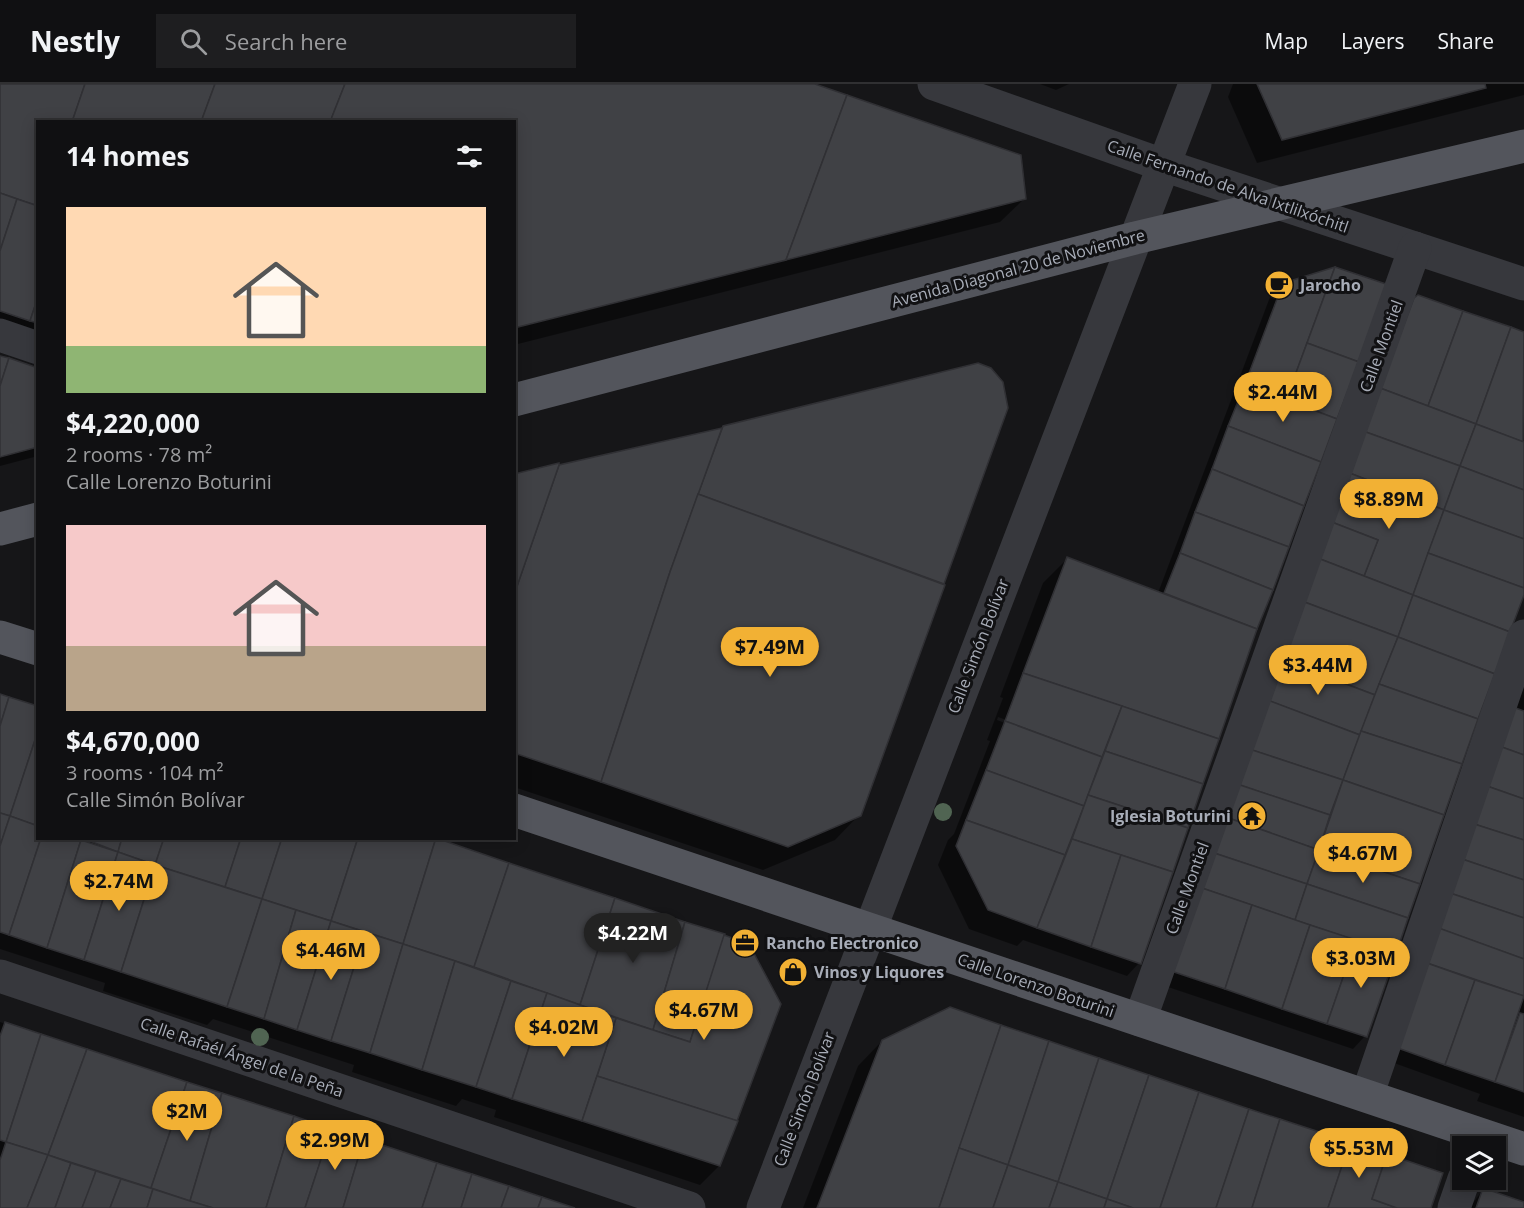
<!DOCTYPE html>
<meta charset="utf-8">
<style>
body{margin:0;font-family:"Open Sans",sans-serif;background:#1e1e20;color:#f1f3f6;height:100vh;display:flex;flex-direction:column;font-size:22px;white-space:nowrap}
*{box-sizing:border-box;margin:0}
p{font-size:20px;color:#9c9d9f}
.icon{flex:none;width:33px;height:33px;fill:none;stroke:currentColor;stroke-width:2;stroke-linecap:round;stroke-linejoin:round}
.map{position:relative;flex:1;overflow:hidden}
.panel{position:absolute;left:36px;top:36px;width:480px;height:720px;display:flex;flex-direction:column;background:#101012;border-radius:0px;box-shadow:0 3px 15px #0003,0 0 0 2px #303032}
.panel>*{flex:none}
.controls{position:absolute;left:1452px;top:1052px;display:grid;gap:12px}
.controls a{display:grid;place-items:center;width:54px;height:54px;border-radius:0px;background:#101012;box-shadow:0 3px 15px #0003,0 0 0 2px #303032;font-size:30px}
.price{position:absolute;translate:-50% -51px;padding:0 14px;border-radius:21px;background:#f2b134;color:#111;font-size:20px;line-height:39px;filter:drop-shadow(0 2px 3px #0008)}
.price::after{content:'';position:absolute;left:50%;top:36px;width:18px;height:14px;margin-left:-9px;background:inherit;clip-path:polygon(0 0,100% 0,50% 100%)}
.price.on{background:#222;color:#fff}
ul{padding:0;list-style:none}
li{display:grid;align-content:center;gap:12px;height:318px;padding:0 30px}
li span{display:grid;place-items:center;height:186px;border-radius:0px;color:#555}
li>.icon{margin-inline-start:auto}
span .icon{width:108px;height:108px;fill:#fffc;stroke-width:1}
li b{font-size:26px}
h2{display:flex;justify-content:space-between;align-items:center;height:72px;padding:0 30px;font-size:26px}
header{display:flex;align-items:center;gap:36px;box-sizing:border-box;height:84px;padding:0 30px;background:#101012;border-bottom:2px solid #303032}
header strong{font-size:28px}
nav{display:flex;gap:33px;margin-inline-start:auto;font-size:21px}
.search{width:420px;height:54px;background:#1e1e20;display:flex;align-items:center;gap:15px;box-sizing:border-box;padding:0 21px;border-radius:0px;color:#9c9d9f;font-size:22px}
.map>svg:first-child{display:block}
</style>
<header>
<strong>Nestly</strong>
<div class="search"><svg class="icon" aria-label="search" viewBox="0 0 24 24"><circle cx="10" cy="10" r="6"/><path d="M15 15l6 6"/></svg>Search here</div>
<nav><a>Map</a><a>Layers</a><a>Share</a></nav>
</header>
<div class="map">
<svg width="1524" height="1124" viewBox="0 0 1524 1124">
<rect width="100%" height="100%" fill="#161618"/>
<g fill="#0007" fill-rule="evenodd">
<path d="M0,0h811l214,114 -25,24 -486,123v-223h-476v226l-38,-12z"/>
<path d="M1040,0h29l-13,6z"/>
<path d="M1233,0h291v11l-267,68 -29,-66z"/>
<path d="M1335,184l52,18 -131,343 -117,334 -12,13 -104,-36 -6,6 -48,-17 -31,-64 10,-25 6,-6 36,-93 -3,-1 16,-42 -3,-1 43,-114 25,-25 90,35 112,-296 13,-13zM998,633l95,35v3l-96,-35z"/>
<path d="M1418,213l106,36v257l-159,446 -12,13 -197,-66z"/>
<path d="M0,273l38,12v87l-38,10z"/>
<path d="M1007,324l-148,407 -24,25 -72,30 -249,-83v-311l207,-46 3,-3z"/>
<path d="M1524,573v460l-47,-16 3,-7 -97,-35z"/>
<path d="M0,612l38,142h394l254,86 50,198 -17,44 -19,19 -206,-68 2,-7 -34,-11 -6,7 -104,-34 2,-7 -141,-46 -6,6 -104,-34 2,-8 -105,-34z"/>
<path d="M0,938l222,73 348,113h-570z"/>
<path d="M882,957l548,167h-627l55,-142z"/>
<path d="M1483,1106l41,14v4h-55z"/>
</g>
<g fill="#404145" stroke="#303034" stroke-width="1.5">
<path d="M0,0h85l-13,38h-34v84l-38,-13z"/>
<path d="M85,0h130l-14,38h-129z"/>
<path d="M215,0h130l-15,38h-129z"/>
<path d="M345,0h470l32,11 -61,165 -272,68v-206h-184z"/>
<path d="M1257,0h228l1,4 -204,52z"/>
<path d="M847,11l174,60 5,44 -240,61z"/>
<path d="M0,109l17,6 -17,52z"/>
<path d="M17,115l21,7v91l-8,24 -30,-10v-60z"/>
<path d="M1335,183l-49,133 -41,-16 38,-101z"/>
<path d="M1335,183l54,18 -30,77 -52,-19z"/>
<path d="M1418,211l45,16 -35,95 -48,-18 34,-90z"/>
<path d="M38,213v26l-8,-2z"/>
<path d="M1463,227l48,16 -35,97 -48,-18z"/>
<path d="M1511,243l13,5 -1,110 -47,-18z"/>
<path d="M1307,259l52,19 -22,57 -51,-19z"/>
<path d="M0,272l9,2 -9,28z"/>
<path d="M9,274l29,10v79l-38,10v-71z"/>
<path d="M978,279l13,5 12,14 5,26 -64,176 -246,-90 25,-68z"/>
<path d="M1245,300l92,35 -16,43 -93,-36z"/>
<path d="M1380,304l96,36 -16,42 -97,-35z"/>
<path d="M1476,340l48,18v48l-64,-24z"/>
<path d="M1228,342l93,36 -17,44 -92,-37z"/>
<path d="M722,344l-52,144 -69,210 -87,-29v-158l45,-130z"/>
<path d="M1363,347l97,35 -16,44 -97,-38z"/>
<path d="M559,379v2l-45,130v-121z"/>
<path d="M1460,382l64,24v49l-80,-29z"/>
<path d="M1212,385l92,37 -15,41 -94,-35z"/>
<path d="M1347,388l97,38 -31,85 -49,-19 14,-36 -49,-19z"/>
<path d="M698,410l247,91 -84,231 -73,31 -187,-65 69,-210z"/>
<path d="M1444,426l80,29v49l-96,-35z"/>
<path d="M1195,428l94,35 -16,43 -93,-37z"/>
<path d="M1329,437l49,19 -14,36 -49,-19z"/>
<path d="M1180,469l93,37 -16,39 -93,-36z"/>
<path d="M1428,469l96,35v7l-14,37 -97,-37z"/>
<path d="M1067,473l190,72 -38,110 -196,-66z"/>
<path d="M1315,473l98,38 -15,42 -99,-37z"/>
<path d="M1413,511l97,37 -15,42 -97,-37z"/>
<path d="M1299,516l99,37 -23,58 -98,-37z"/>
<path d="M1398,553l97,37 -17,45 -99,-35z"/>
<path d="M1277,574l98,37 -15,40 -98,-37z"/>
<path d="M1023,589l99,33 -20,51 -97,-36z"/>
<path d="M1379,600l99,35 -16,45 -101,-33z"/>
<path d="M0,610l9,3 -9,29z"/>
<path d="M9,613l29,9v25l-28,85 -10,-3v-87z"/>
<path d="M1262,614l98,37 -17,45 -100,-33z"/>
<path d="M1122,622l97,33 -16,45 -98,-33z"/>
<path d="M1513,623l11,4v44l-25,-9z"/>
<path d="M1005,637l97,36 -18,49 -98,-36z"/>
<path d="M38,647v95l-28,-10z"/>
<path d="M1361,647l101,33 -18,51 -101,-35z"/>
<path d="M1499,662l25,9v44l-40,-14z"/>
<path d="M1243,663l100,33 -13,35 -99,-33z"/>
<path d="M1105,667l98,33 -15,44 -100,-33z"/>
<path d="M986,686l98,36 -19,49 -99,-35z"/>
<path d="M1343,696l101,35 -24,69 -101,-34z"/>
<path d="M1231,698l99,33 -11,35 -99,-35z"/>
<path d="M1484,701l40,14v41l-53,-17z"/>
<path d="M1088,711l100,33 -15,44 -101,-33z"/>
<path d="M0,729l10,3 -10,30z"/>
<path d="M1220,731l99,35 -12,34 -99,-33z"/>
<path d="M10,732l28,10v12h3l-32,97 -9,-3v-86z"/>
<path d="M966,736l99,35 -28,73 -49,-18 -32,-64z"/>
<path d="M1471,739l53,17v40l-65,-22z"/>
<path d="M41,754l40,2 -34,108 -38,-13z"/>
<path d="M82,754h40l-4,14z"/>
<path d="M122,754h42l-9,27 -37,-13z"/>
<path d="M164,754h77l-16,49 -70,-22z"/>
<path d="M241,754h41l-20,61 -37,-12z"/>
<path d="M282,754h76l-27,83 -69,-22z"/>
<path d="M358,754h78l-33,106 -72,-23z"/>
<path d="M436,754l73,25 -35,104 -71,-23z"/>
<path d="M1072,755l49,16 -30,92 -54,-19z"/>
<path d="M81,756l37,12 -34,108 -37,-12z"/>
<path d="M1319,766l101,34 -12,34 -101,-34z"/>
<path d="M1208,767l99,33 -12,36 -99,-34z"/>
<path d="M118,768l37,13 -34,107 -37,-12z"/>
<path d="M1121,771l52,17 -32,92 -50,-17z"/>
<path d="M1459,774l65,22v38l-77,-26z"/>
<path d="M509,779l106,35 -35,107 -106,-38z"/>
<path d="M155,781l107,34 -35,108 -106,-35z"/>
<path d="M1307,800l101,34 -12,36 -101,-34z"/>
<path d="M1196,802l56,19 -27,84 -57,-19z"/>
<path d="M1447,808l77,26v41l-89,-32z"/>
<path d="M615,814l70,24 -32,108 -73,-25z"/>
<path d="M262,815l34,11 -32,109 -37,-12z"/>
<path d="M1252,821l58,20 -28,84 -57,-20z"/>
<path d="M296,826l35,11 -34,109 -33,-11z"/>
<path d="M331,837l34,11 -34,109 -34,-11z"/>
<path d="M685,838l40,12 -35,108 -37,-12z"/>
<path d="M1310,841l46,15 -29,84 -45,-15z"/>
<path d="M1436,843l88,32v37l-100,-34z"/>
<path d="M365,848l38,12 -33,109 -39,-12z"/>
<path d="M724,851l25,9 32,60 -44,117 -140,-45 19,-58 74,24z"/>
<path d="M1356,856l40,14 -29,83 -40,-13z"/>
<path d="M403,860l52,17 -33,109 -52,-17z"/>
<path d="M455,877l56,20 -35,106 -54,-17z"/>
<path d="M1424,878l51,18 -30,85 -50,-18z"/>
<path d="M1475,896l49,16 -29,86 -50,-17z"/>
<path d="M511,897l36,12 -35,106 -36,-12z"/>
<path d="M547,909l69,25 -34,103 -70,-22z"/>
<path d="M950,923l51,18 -62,183h-122l65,-168z"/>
<path d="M1520,929l4,1v78l-29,-10z"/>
<path d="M5,938l36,12 -35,108 -6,-2v-104z"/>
<path d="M1001,941l48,16 -41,124 -49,-17z"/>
<path d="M41,950l46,15 -39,106 -42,-13z"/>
<path d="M1049,957l50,17 -41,124 -50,-17z"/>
<path d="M87,965l100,33 -36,106 -103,-33z"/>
<path d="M1099,974l50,17 -42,124 -49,-17z"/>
<path d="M1149,991l50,17 -39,116h-27l-26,-9z"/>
<path d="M597,992l141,45 -18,45 -138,-45z"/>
<path d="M187,998l35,11 -32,108 -39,-13z"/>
<path d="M1199,1008l50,17 -33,99h-56z"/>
<path d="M222,1009l72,23 -28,92h-53l-23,-7z"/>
<path d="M1249,1025l31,10 -28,89h-36z"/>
<path d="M294,1032l37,13 -26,79h-39z"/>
<path d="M1280,1035l70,23 -22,66h-76z"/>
<path d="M331,1045l33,10 -21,69h-38z"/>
<path d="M364,1055l73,24 -15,45h-79z"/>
<path d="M6,1058l42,13 -21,53h-27v-48z"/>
<path d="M1350,1058l37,12 -15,45 25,9h-69z"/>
<path d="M959,1064l49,17 -15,43h-54z"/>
<path d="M1387,1070l56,19 -12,35h-34l-25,-9z"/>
<path d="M48,1071l23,8 -16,45h-28z"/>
<path d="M71,1079l25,8 -6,18 -8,19h-27z"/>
<path d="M437,1079l35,11 -11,34h-39z"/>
<path d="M1008,1081l50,17 -9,26h-56z"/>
<path d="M96,1087l25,8 -11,29h-28z"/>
<path d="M472,1090l37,12 -8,22h-40z"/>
<path d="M121,1095l32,10 -6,19h-37z"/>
<path d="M1058,1098l49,17 -3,9h-55z"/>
<path d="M509,1102l33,11 -4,11h-37z"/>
<path d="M1483,1104l41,14v6h-48z"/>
<path d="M153,1105l37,12 23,7h-66z"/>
<path d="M542,1113l33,11h-37z"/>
<path d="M1107,1115l26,9h-29z"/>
</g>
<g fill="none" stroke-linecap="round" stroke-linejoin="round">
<g stroke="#37383d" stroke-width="33">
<path d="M934,0l229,81 361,119"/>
<path d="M0,251l38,13"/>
<path d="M0,892l689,232"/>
<path d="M1140,936l275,-772"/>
<path d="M1367,1012l157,-460"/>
<path d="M763,1124l432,-1124"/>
<path d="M1454,1124l10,-29"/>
</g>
<g stroke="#53555c" stroke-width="33">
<path d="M514,316l621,-162 389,-92"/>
<path d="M0,445l38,-10"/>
<path d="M0,553l38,12"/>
<path d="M514,726l1010,339"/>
</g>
</g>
<g fill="#506452">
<circle cx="943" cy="728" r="9"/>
<circle cx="260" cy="953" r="9"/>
</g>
<defs>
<g id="cafe-disc" transform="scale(1.5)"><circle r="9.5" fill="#f2b134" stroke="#111113"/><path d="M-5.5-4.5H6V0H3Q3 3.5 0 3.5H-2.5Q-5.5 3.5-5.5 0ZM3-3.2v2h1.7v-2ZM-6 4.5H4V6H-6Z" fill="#111"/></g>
<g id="temple-disc" transform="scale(1.5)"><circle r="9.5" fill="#f2b134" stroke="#111113"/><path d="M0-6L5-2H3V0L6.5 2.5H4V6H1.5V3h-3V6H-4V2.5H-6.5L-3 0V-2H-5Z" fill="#111"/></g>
<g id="office-disc" transform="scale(1.5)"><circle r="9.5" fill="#f2b134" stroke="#111113"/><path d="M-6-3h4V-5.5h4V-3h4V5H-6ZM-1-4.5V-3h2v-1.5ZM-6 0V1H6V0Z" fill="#111"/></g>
<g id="shop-disc" transform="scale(1.5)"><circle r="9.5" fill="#f2b134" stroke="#111113"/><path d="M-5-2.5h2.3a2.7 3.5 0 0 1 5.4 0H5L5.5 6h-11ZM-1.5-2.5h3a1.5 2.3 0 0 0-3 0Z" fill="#111"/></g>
</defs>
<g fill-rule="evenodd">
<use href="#cafe-disc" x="1279" y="201"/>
<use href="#temple-disc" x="1252" y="732"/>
<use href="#office-disc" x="745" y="859"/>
<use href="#shop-disc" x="793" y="888"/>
</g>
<g text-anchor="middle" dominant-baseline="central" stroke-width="6" stroke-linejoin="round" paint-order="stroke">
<g font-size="16" fill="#a8adb8" stroke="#111113">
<text transform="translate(1228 102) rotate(19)">Calle Fernando de Alva Ixtlilxóchitl</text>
<text transform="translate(1018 184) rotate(-15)">Avenida Diagonal 20 de Noviembre</text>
<text transform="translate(1381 262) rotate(-70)">Calle Montiel</text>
<text transform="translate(978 562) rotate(-69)">Calle Simón Bolívar</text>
<text transform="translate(1187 804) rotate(-70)">Calle Montiel</text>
<text transform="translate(1036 901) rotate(19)">Calle Lorenzo Boturini</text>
<text transform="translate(242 973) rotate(19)">Calle Rafaél Ángel de la Peña</text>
<text transform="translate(804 1015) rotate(-69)">Calle Simón Bolívar</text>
</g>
<g font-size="16" font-weight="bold" fill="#a8adb8" stroke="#111113" text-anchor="start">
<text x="1300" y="201">Jarocho</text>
<text x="1231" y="732" text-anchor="end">Iglesia Boturini</text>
<text x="766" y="859">Rancho Electronico</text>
<text x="814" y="888">Vinos y Liquores</text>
</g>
</g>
</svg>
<div class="controls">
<a><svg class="icon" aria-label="layers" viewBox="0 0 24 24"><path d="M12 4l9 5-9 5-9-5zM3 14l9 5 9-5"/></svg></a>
</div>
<b class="price" style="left:1283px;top:339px">$2.44M</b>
<b class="price" style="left:1389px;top:446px">$8.89M</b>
<b class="price" style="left:770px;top:594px">$7.49M</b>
<b class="price" style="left:1318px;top:612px">$3.44M</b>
<b class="price" style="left:1363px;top:800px">$4.67M</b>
<b class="price" style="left:119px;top:828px">$2.74M</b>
<b class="price on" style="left:633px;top:880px">$4.22M</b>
<b class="price" style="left:331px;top:897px">$4.46M</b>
<b class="price" style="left:1361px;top:905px">$3.03M</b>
<b class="price" style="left:704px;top:957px">$4.67M</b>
<b class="price" style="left:564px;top:974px">$4.02M</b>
<b class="price" style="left:187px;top:1058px">$2M</b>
<b class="price" style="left:335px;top:1087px">$2.99M</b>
<b class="price" style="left:1359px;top:1095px">$5.53M</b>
<section class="panel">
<h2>14 homes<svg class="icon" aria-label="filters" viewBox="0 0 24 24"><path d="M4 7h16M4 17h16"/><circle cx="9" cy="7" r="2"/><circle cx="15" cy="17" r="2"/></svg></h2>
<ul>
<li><span style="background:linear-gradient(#ffd9b3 75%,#8fb573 0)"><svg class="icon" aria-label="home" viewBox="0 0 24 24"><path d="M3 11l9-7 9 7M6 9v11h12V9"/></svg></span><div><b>$4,220,000</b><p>2 rooms · 78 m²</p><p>Calle Lorenzo Boturini</p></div></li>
<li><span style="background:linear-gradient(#f6c9c9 65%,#b9a48a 0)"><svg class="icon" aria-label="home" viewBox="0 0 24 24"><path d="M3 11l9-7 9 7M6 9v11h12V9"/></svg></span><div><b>$4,670,000</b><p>3 rooms · 104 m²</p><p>Calle Simón Bolívar</p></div></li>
</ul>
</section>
</div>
